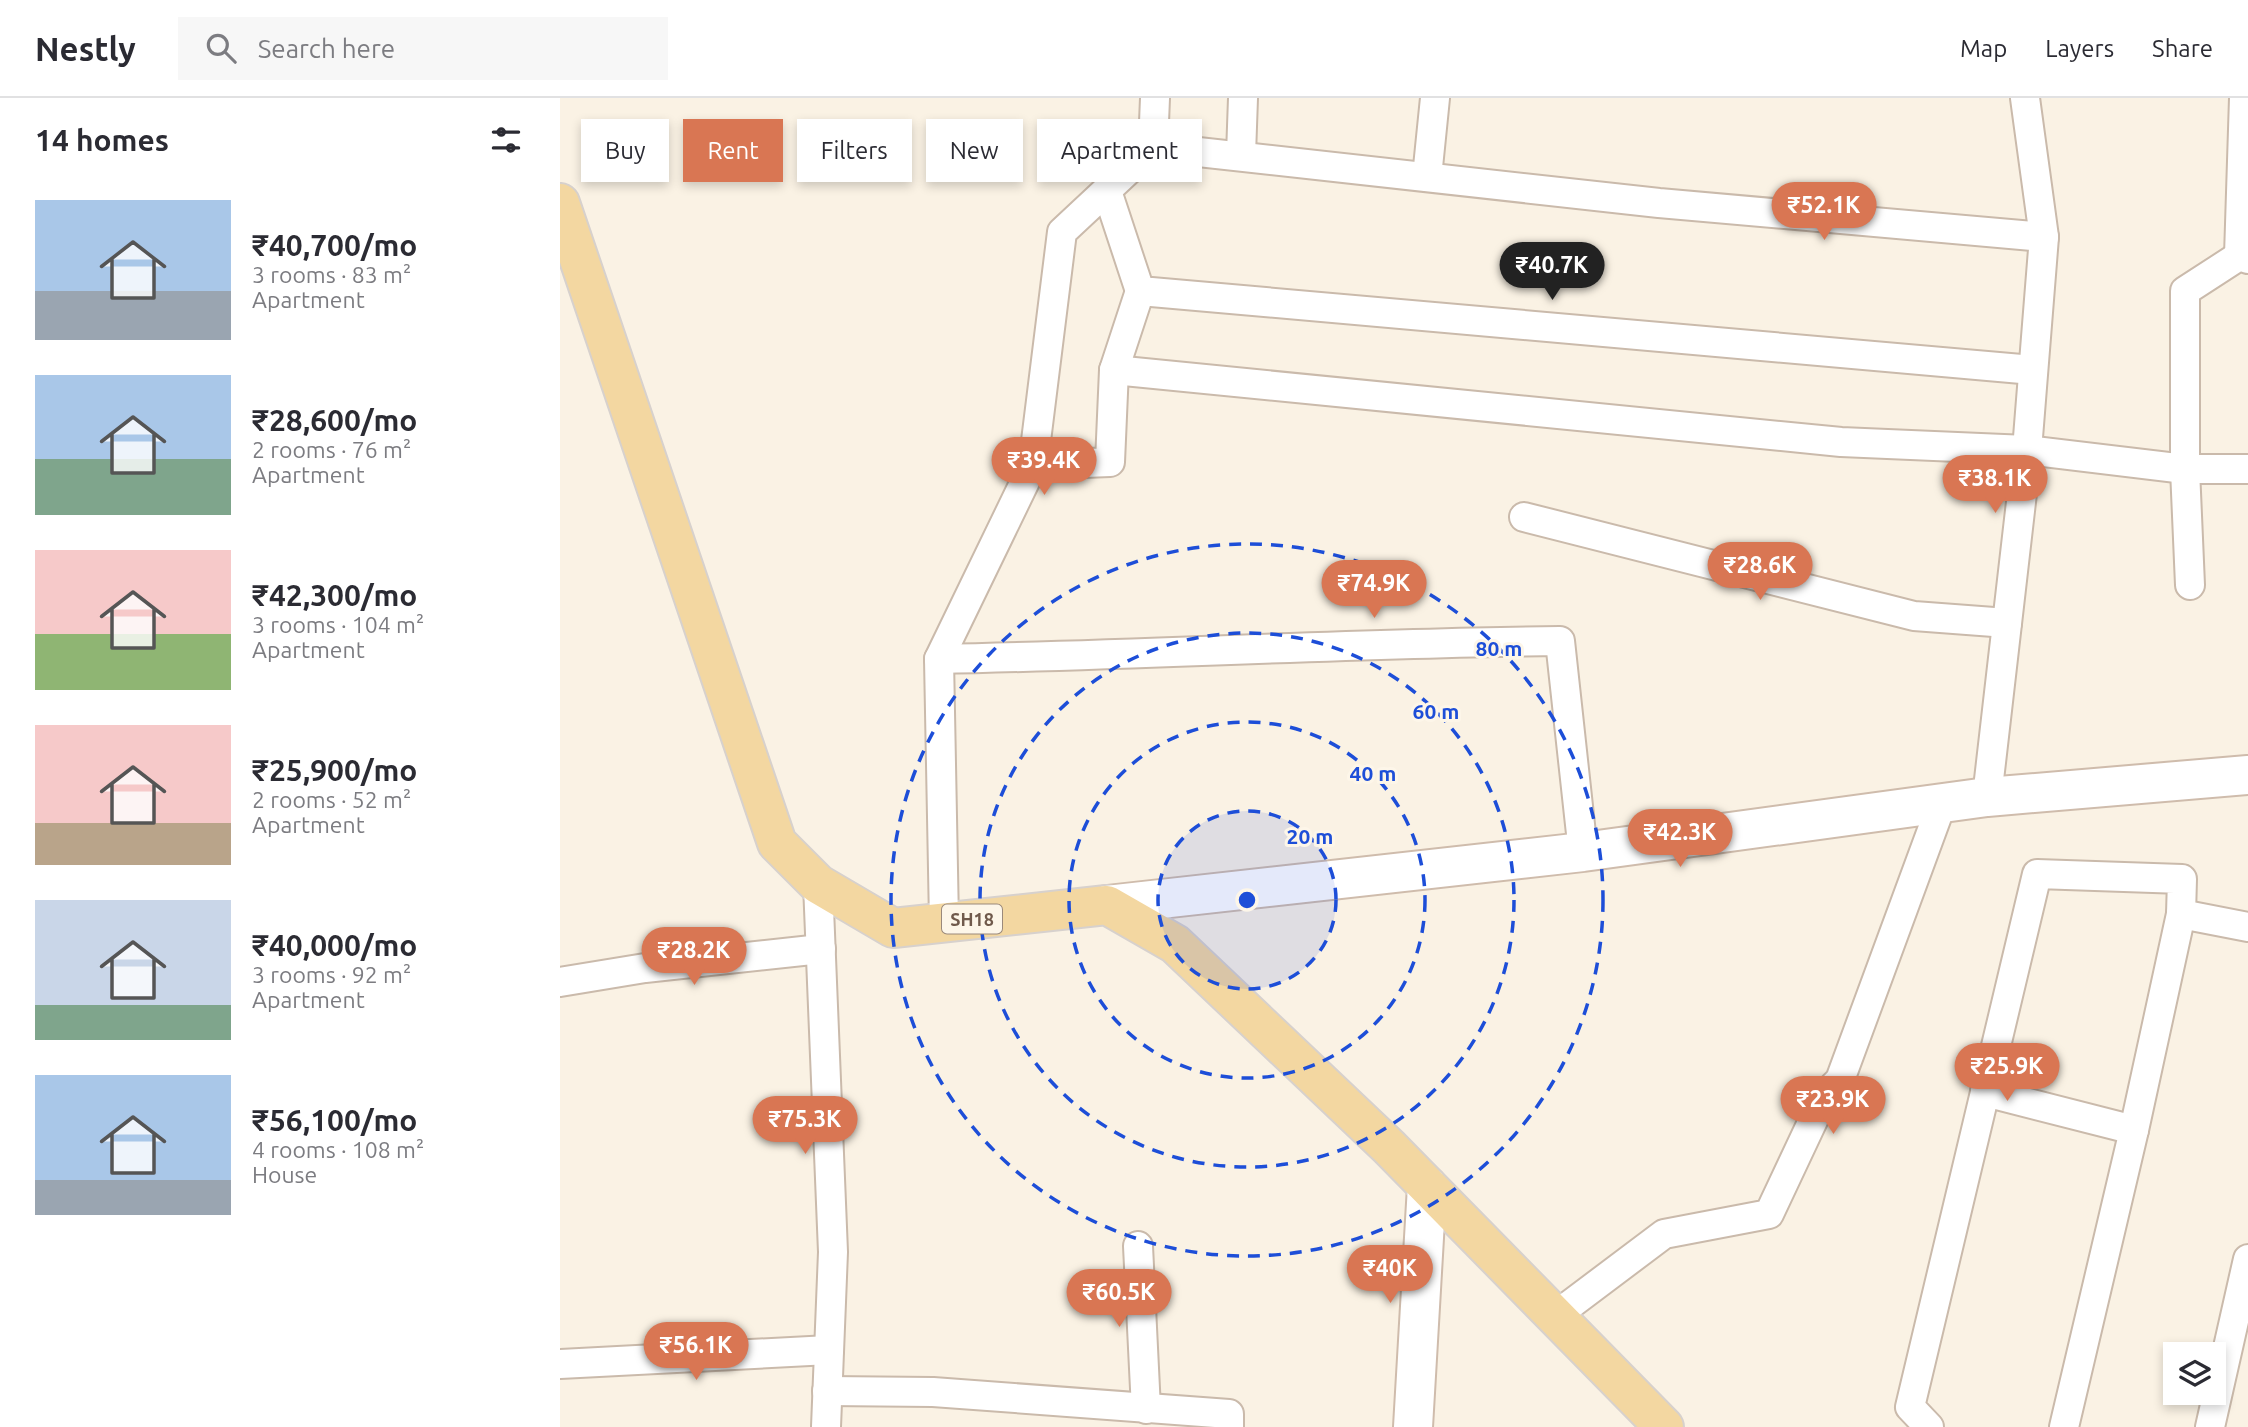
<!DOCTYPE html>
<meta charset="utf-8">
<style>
body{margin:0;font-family:Ubuntu,sans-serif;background:#f7f7f7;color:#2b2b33;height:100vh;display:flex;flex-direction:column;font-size:26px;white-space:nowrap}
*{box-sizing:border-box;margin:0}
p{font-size:23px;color:#7c7c81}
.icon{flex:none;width:38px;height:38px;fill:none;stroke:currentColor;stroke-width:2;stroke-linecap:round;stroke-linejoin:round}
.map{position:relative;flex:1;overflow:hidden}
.drawer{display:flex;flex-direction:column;background:#fff;width:560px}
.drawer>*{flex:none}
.hud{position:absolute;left:21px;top:21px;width:665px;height:63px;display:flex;gap:14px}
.controls{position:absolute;left:1603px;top:1244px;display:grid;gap:14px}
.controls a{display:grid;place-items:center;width:63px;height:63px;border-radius:0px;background:#fff;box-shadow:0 4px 10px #0003;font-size:35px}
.price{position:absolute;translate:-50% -60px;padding:0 16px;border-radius:24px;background:#d97653;color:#fff;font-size:23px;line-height:46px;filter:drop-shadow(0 2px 4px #0008)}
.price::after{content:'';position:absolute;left:50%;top:42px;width:21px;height:16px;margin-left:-10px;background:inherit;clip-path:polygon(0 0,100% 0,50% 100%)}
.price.active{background:#222;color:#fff}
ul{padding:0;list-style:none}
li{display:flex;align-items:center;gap:21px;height:175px;padding:0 35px}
li span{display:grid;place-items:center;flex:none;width:196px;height:140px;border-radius:0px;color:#555}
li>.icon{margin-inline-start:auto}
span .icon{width:84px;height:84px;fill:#fffc;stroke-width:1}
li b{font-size:30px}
h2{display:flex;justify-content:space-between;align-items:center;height:84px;padding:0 35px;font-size:30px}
.pill{padding:0 24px;border-radius:0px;background:#fff;box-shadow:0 4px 10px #0003;font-size:24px;line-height:63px}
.pill.active{background:#d97653;color:#fff}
header{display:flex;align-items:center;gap:42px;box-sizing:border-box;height:98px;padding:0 35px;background:#fff;border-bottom:2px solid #e1e1e2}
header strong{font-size:33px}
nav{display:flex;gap:38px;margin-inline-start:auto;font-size:24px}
.search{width:490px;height:63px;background:#f7f7f7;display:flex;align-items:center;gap:18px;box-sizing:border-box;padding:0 24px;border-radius:0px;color:#7c7c81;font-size:26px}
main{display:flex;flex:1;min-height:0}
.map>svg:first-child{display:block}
</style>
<header>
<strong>Nestly</strong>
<div class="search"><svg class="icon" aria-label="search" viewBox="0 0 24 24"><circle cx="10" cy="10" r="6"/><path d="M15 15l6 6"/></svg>Search here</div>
<nav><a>Map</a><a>Layers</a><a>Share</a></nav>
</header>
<main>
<section class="drawer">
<h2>14 homes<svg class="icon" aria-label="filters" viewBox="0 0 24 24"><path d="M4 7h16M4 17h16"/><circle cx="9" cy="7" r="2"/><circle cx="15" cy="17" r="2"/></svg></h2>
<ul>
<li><span style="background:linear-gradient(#a9c7e8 65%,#9aa5b1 0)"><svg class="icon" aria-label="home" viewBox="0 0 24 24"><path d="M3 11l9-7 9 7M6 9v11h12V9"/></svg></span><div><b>₹40,700/mo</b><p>3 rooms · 83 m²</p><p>Apartment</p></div></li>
<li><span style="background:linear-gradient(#a9c7e8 60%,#7fa58c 0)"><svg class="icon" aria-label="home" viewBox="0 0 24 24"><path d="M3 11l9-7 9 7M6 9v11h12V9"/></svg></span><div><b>₹28,600/mo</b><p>2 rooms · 76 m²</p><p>Apartment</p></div></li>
<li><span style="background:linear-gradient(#f6c9c9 60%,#8fb573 0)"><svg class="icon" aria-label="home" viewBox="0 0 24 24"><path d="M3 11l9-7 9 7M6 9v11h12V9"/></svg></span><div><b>₹42,300/mo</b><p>3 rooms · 104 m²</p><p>Apartment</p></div></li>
<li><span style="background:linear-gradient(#f6c9c9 70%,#b9a48a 0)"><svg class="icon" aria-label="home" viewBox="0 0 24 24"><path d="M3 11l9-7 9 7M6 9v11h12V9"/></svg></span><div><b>₹25,900/mo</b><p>2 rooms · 52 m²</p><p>Apartment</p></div></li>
<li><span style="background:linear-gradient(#c9d6e8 75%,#7fa58c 0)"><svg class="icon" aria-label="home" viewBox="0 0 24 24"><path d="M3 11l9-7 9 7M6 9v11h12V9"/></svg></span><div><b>₹40,000/mo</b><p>3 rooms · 92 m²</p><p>Apartment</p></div></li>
<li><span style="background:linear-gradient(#a9c7e8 75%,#9aa5b1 0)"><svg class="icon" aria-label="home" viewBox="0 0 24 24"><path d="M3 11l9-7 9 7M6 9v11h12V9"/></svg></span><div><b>₹56,100/mo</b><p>4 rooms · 108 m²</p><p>House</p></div></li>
</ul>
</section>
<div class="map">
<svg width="1688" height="1329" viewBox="0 0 1688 1329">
<rect width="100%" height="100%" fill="#faf2e4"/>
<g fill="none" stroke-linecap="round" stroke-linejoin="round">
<g stroke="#cabaab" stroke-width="32">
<g id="street">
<path d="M593,49l506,56 385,34 -19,-139"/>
<path d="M681,57l2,-57"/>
<path d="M867,79l8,-79"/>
<path d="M547,93l33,100 893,79"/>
<path d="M1679,158l5,-158"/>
<path d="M580,193l-26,79 727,72 186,8 158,19h63"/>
<path d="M473,367l77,-3 4,-92"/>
<path d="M964,419l390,99 93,7"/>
<path d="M1630,487l-5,-116v-178l54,-35 9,3"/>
<path d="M379,561c208,-4 414,-16 621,-18l23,211"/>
<path d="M1427,699l40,-347 17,-213"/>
<path d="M258,786l15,368 -7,175"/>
<path d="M1621,816l67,13"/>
<path d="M384,824l-5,-263 94,-194 29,-233 91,-85 2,-49"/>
<path d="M0,884l85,-14 176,-19"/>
<path d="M1425,994l149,38"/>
<path d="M578,1148l8,163"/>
<path d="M995,1218l109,-82 105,-20 56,-119 15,-15 102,-277"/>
<path d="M0,1266l269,-14"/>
<path d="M267,1293l106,1 296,22v13"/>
<path d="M1369,1329l-19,-20 127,-533 145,5 -1,35 -47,216 -70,297"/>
<path d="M1650,1329l38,-168"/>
</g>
</g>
<g stroke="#cfbcac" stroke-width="42">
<g id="secondary">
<path d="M547,807l476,-53 404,-55 261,-22"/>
<path d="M853,1329l14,-241"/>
</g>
</g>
<g stroke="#d7d1cd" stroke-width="42">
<path id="primary" d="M0,105l217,640 41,41 75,44 214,-23 68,39 214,203 275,280"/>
</g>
<use href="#street" stroke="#fff" stroke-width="28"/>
<use href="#secondary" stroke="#fff" stroke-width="38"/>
<use href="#primary" stroke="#f3d7a1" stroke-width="38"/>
</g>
<circle cx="687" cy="802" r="89" fill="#1d4ed8" fill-opacity=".12"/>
<g fill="none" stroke="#1d4ed8" stroke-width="3.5" stroke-dasharray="12 9">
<circle cx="687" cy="802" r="89"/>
<circle cx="687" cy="802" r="178"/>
<circle cx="687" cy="802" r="267"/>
<circle cx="687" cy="802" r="356"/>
</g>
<g text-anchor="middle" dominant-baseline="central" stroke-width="6" stroke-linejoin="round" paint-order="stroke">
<rect fill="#fdf6e9" stroke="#9a897b" stroke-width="2" x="382" y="806.5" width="60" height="29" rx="5"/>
<g font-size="18" font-weight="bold" fill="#705a4c">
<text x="412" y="821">SH18</text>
</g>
</g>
<circle cx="687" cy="802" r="10" fill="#1d4ed8" stroke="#fdf6e9" stroke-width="3.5"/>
<g font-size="21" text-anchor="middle" font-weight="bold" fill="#1d4ed8" stroke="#fdf6e9" stroke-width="6" stroke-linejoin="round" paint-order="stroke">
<text x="939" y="558">80 m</text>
<text x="876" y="621">60 m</text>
<text x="813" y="683">40 m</text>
<text x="750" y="746">20 m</text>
</g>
</svg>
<div class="controls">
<a><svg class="icon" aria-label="layers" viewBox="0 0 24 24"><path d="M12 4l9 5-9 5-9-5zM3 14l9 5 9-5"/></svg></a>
</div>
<b class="price" style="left:1264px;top:144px">₹52.1K</b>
<b class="price active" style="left:992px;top:204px">₹40.7K</b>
<b class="price" style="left:484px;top:399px">₹39.4K</b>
<b class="price" style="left:1435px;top:417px">₹38.1K</b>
<b class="price" style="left:1200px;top:504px">₹28.6K</b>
<b class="price" style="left:814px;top:522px">₹74.9K</b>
<b class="price" style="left:1120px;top:771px">₹42.3K</b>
<b class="price" style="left:134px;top:889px">₹28.2K</b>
<b class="price" style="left:1447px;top:1005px">₹25.9K</b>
<b class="price" style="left:1273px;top:1038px">₹23.9K</b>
<b class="price" style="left:245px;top:1058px">₹75.3K</b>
<b class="price" style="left:830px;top:1207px">₹40K</b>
<b class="price" style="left:559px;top:1231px">₹60.5K</b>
<b class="price" style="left:136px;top:1284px">₹56.1K</b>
<div class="hud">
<a class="pill">Buy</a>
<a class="pill active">Rent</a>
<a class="pill">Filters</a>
<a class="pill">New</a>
<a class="pill">Apartment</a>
</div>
</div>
</main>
